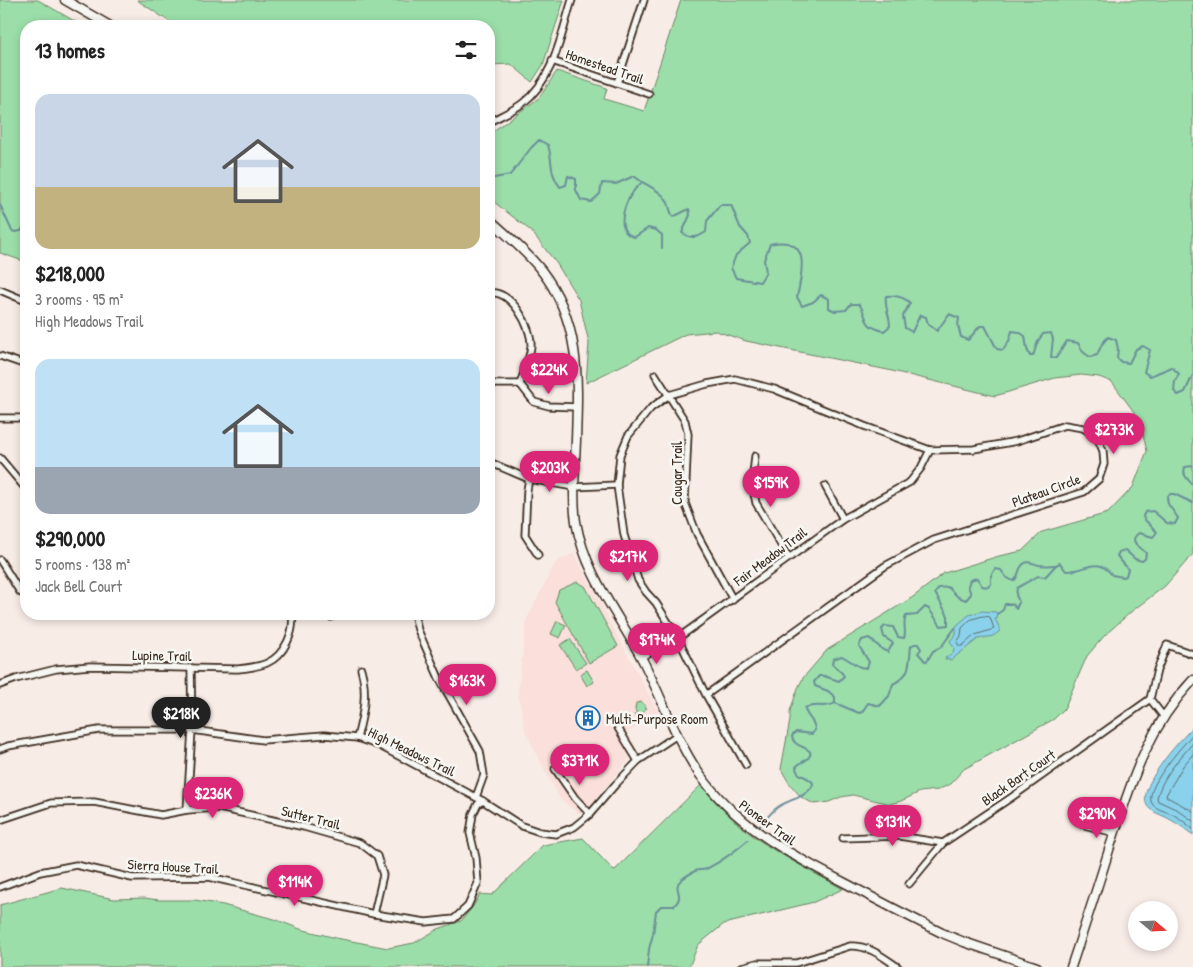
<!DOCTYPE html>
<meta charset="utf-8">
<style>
body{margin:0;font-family:"Patrick Hand",sans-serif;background:#f6f6f6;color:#222;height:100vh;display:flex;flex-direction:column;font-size:19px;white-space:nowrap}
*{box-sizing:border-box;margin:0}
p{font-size:16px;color:#767676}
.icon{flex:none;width:28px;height:28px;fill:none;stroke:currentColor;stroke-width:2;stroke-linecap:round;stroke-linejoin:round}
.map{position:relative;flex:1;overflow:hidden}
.details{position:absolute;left:20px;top:20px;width:475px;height:600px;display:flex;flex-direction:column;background:#fff;border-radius:20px;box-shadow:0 2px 8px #0003}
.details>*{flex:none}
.needle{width:32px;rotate:109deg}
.controls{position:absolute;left:1128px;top:901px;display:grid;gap:10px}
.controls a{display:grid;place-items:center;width:50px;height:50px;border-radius:50%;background:#fff;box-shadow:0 2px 8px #0003;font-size:25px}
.price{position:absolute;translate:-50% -42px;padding:0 11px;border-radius:18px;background:#db2777;color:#fff;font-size:16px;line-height:32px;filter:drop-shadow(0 1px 2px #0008)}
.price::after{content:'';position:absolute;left:50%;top:30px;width:15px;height:11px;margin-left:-8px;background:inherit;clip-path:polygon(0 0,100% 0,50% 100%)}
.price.on{background:#222;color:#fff}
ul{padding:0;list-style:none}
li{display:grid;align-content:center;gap:10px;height:265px;padding:0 15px}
li span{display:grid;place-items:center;height:155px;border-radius:15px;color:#555}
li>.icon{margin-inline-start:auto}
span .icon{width:90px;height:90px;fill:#fffc;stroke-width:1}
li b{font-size:21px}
h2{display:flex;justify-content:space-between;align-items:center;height:60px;padding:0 15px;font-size:21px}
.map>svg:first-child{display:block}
</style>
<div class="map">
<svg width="1193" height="967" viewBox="0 0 1193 967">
<rect width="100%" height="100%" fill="#f8ece7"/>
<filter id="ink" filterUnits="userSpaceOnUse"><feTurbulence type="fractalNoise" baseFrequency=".02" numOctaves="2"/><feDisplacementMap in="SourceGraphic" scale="10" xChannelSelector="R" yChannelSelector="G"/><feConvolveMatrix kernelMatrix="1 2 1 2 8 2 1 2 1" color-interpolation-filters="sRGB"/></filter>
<g filter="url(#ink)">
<path fill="#fadfda" d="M574,553l84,159 -31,21 9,15 -7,11 -35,42 -15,13 -19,-15 -14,-26 -21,-43 -7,-39 9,-72 29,-57z"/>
<g fill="#9bdea9" stroke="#6b8464">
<path d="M0,0h38l45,26h-57v236l-26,-9z"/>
<path d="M137,0h427l-21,65 -11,17 -21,-18 -22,1v-39h-313z"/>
<path d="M681,0h512v554l-28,32 -33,25 -27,24 -18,21 -23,53 -10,10 -90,50 -14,15 -12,6 -18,2 -19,9 -11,3 -37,-9 -12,2 -12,5 -15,2 -13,-7 -12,-14 -8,-14 9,-49v-9l8,-23 5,-10 24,-28 86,-53 31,-24 55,-17 23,-5 20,-19 66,-19 25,-26 14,-36 -5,-21 -8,-18 -22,-30 -13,-5 -18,-2 -26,3 -60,18 -107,-26 -142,-29 -30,-10 -30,3 -100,49 3,-40 -10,-43 -22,-36 -26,-33 -42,-33v-64l50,-36 18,-27 50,17 -3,11 40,12z"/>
<path d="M577,582l8,4 33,60 -29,17 -34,-61 4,-12z"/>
<path d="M557,621l9,4 -6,13 -9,-4z"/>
<path d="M570,639l16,24 -10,6 -16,-24z"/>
<path d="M587,670l7,12 -7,4 -7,-12z"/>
<path d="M642,702l4,5 -3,7 -4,3h-3l-2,-2 3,-2 -2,-3 1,-7z"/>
<path d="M701,785c13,16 27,31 43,44 30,24 66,41 99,60l-29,13 -90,22 -26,21 -9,22h-689v-62l62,-17 52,11 30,-1 15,2h36l28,5 54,15 23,9 36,9 52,10 26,-5 24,-14 23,-8 13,-16 6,-11 12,1 51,-50 40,-7 31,33z"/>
</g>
<g fill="#8ad2eb" stroke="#6a8f99">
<path d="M982,611l14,1 2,6 -3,1 5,9v3l-7,5 -15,3 -27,21 -6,-1 1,-2 7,-4 1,-5 -4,-7 6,-7v-8l13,-11z"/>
<path d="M1193,727v108c-7,-5 -14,-11 -22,-15 -6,-4 -15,-6 -21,-11 -20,-16 31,-70 43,-82z"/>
</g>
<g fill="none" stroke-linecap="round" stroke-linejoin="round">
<g stroke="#5b6d70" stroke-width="1">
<path d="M983,616l7,1 4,12 -19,6 -13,11h-3l-2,-4 4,-6 1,-8 8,-8z"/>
<path d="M1193,734c-9,10 -53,58 -40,71 5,5 15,7 21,10 7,4 13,9 19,14"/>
<path d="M1193,743c-14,16 -31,34 -36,55l1,3 20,9 15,11"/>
<path d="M1193,754l-10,12 -17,29 1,2 26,14"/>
</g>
<g stroke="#6a8f99" stroke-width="2">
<path d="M489,179l21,-4 21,-27 8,-8 9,5c5,16 1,28 12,42l6,-2 2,-9 8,3v11l5,10 10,2 9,-8 2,-11 14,1 18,-8c10,9 23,12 31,22 5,5 4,13 8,19l16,-8 1,6 -8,18c10,6 15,5 24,-1l1,-11 13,-16h11l9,22 8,9 2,7 -14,12 -5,13 5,10 24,4 6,-10 -2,-12 6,-16c41,-9 33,27 27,53l5,9 11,-4 8,-7 8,4v9l6,3 11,-1 5,-6h8c11,14 1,21 25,27l6,-5c0,-13 -6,-17 -4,-30 9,-1 17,0 24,7l-7,13 2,12 7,4 8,-17 6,2 2,7 9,7 12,-17 10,4 -1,8 3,11 7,3 12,-14h5l12,23 6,1 6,-9 3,-10 7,1 6,4 2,13 3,7h3l5,-15 5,-7 8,-1 2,6 -2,18 5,1 11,-17 11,2 5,9 7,5 7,-2 5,-11 6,-7 8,3 2,9 -1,9 4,4 8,1 7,-14 7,-3 7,4 -6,22 6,4 22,-9 7,7 -4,7 -1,10 4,4 7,-3 8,-17"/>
<path d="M641,183c-2,3 -6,5 -8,9 -9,12 -19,41 2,45l13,-9 8,2 6,5v13"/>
<path d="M0,205l12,26 3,1 6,-1 5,-6"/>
<path d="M1193,466l-8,1c-3,9 3,12 8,18"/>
<path d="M997,614l6,-4 2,-6h8l3,5 3,-7 -3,-7 1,-7 21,-12 7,1 11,-12 4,-2 6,8c19,1 31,-16 46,4l11,2 3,-1 2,-7 -11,-13 2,-4 6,-2 10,9 7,2 3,-2 1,-6c-6,-6 -19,-12 -7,-20l14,4 4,-5 -13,-13 -1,-3 2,-4 8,-1 14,12 8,1 3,-6 -10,-14 -1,-7 3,-3h4l19,9"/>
<path d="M835,703l24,10 3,-1 6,-9 12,3 9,-10 4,-12c18,-9 16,-20 18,-38l3,-2h4l3,5 -3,4 7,8h2l6,-10 8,-4 14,-19"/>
<path d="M759,827c6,-7 12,-15 19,-20 12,-8 26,-9 34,-20l1,-4c-5,-8 -17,-6 -17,-16 3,-4 8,-5 11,-8 13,-12 -15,-10 -15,-23l4,-4 16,2 3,-4c0,-10 -10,-14 -10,-22 10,-5 22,1 30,-5v-6l-7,-6 -13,-5 -1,-4 5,-6h5l15,5 5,-5 -2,-3 -10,-9 1,-5 9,-3 18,11 7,1 2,-6 -10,-16 3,-6 7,-2 14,12 5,2 5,-9 -9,-6 -2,-8 3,-3 8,1 5,10 6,1c3,-7 -2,-14 2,-22l11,-1 8,-8 4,2 12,17 7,-1v-9l-13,-23 4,-5 9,-1 10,10 8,3 5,-6 -3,-8 2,-6 7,-2 5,8 6,1 3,-3v-8l4,-7 6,1 5,7 7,4c6,-3 4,-8 8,-14 5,-8 11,-4 18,-2 5,1 12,0 17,0"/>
<path d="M647,967l2,-18 4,-15 3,-23 5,-5h13c13,-12 -4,-17 8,-27 3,-2 9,-6 13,-8 3,-2 8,0 11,-2 15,-7 29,-18 42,-29"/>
</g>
<g stroke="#3b2a1e" stroke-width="9">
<g id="street">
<path d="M552,61l97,33"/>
<path d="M617,83l27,-83"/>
<path d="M489,122c11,-6 24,-11 34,-19 31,-24 38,-68 49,-103"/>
<path d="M0,290l26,11"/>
<path d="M489,293c22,-4 43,34 42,53 -1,12 -7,26 -11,38"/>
<path d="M0,356l26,9"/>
<path d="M655,374l30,47 3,13 -3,69 12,31 36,66"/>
<path d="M489,384h31"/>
<path d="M520,384l14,18 15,4 28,1"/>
<path d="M0,418h26"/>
<path d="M755,456l-3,28 4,19 32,54"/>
<path d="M0,458l26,31"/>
<path d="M489,462l40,17 45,8 43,-2"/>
<path d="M529,479l-2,11 -2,45 13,20"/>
<path d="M825,486l18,33"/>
<path d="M0,560l20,32 6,4"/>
<path d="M329,614l2,3"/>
<path d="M414,614l4,16 21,48 41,73 4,24 -8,22"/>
<path d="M641,657l37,-19 165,-119 67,-37 11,-14 9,-18"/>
<path d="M0,685l16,-6 40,-10 34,-3 147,3c10,-1 21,-2 30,-6 18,-8 28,-32 25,-49"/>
<path d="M706,695l179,-129 49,-26 150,-48 15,-13 5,-15 -1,-13 -6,-14 -14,-9 -18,-3 -48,16 -43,8 -44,1 -66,-24 -90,-37 -39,-10 -28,5 -38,11 -18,13 -23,28 -8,19 -3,30 7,50 14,45 8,12 10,11 22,35 28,57 40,70"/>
<path d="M1164,717l-14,-18 7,-29 10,-25 26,9"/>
<path d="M618,728l20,33"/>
<path d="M357,738c6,-23 11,-45 4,-69"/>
<path d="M0,749l8,-3 91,-16h93l71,10 61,-5 33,3 23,8 103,55 39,25 18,6 16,2 18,-7 16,-13 25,-29 23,-24 39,-26"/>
<path d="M555,769l20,29 15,16"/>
<path d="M187,810l5,-80 -1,-62"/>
<path d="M0,820l51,-17 43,-1 67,13 26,-5 32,-2 85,19 56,16 17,13 6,19 -9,39"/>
<path d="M1084,825l31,8"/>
<path d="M843,838l56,-2 44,7"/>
<path d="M909,884l34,-41 69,-46 138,-98"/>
<path d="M0,887l40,-15 36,-7 56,13 77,-1 165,37 52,8 28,-3 14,-13 10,-23 -2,-25 -6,-25 3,-19 5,-10 5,-3"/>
<path d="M741,967l16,-4h39l54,-17c19,-1 33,11 48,21"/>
</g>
</g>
<g stroke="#3b2a1e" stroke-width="11">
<g id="secondary">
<path d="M65,0l45,26"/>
<path d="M489,219c18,16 37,32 52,51 40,51 37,109 35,170 -1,27 -4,55 0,82 9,52 41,90 65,135 20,38 33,79 57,115 37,53 91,82 147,111 32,17 65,34 97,50l22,9 73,25"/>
<path d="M1071,967c13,-39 26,-78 38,-117 21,-64 36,-119 84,-170"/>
</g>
</g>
<use href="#street" stroke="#f6f6f2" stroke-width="5.5"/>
<use href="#secondary" stroke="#f6f6f2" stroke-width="8"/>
</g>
</g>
<defs>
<g id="building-ring" transform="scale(1.25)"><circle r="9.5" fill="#f6f6f2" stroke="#1f6fb2" stroke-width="1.5"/><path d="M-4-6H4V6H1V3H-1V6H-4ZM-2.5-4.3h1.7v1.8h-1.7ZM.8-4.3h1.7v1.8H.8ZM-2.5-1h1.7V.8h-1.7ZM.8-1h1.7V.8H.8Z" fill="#1f6fb2"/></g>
</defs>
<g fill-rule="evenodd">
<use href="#building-ring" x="588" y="718"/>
</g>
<g text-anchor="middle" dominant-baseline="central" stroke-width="5" stroke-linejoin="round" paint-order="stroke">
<g font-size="14" fill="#3b2a1e" stroke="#f6f6f2">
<text transform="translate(605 66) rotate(19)">Homestead Trail</text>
<text transform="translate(676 473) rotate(-90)">Cougar Trail</text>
<text transform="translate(1046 490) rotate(-20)">Plateau Circle</text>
<text transform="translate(770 556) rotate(-37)">Fair Meadow Trail</text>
<text transform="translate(162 655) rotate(1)">Lupine Trail</text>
<text transform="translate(412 751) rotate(26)">High Meadows Trail</text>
<text transform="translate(1018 777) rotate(-35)">Black Bart Court</text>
<text transform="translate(311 817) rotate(14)">Sutter Trail</text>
<text transform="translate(768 822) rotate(36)">Pioneer Trail</text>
<text transform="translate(173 866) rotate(3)">Sierra House Trail</text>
</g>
<g font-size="14" fill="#3b2a1e" stroke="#f6f6f2" text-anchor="start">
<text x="606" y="718">Multi-Purpose Room</text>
</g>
</g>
</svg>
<div class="controls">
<a><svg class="needle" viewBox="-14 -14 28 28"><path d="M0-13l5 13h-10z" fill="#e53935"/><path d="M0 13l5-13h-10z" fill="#767676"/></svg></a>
</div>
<b class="price" style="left:549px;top:395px">$224K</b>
<b class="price" style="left:1114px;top:455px">$273K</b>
<b class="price" style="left:550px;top:493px">$203K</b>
<b class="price" style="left:771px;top:508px">$159K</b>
<b class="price" style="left:628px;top:582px">$217K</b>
<b class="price" style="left:657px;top:665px">$174K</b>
<b class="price" style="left:467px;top:706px">$163K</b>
<b class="price on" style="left:181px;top:739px">$218K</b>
<b class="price" style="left:580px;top:786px">$371K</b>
<b class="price" style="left:213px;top:819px">$236K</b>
<b class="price" style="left:1097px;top:839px">$290K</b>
<b class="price" style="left:893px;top:847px">$131K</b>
<b class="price" style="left:295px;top:907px">$114K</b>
<section class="details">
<h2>13 homes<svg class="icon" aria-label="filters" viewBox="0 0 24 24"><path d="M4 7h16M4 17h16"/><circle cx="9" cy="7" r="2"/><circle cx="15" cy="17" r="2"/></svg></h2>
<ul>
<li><span style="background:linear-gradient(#c9d6e8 60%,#c2b280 0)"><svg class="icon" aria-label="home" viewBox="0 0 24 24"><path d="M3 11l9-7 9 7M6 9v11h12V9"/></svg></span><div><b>$218,000</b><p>3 rooms · 95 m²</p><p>High Meadows Trail</p></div></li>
<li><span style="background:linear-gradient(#bfe0f5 70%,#9aa5b1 0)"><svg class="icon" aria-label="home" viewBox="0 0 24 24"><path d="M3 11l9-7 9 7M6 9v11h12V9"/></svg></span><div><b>$290,000</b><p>5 rooms · 138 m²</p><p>Jack Bell Court</p></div></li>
</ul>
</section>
</div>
